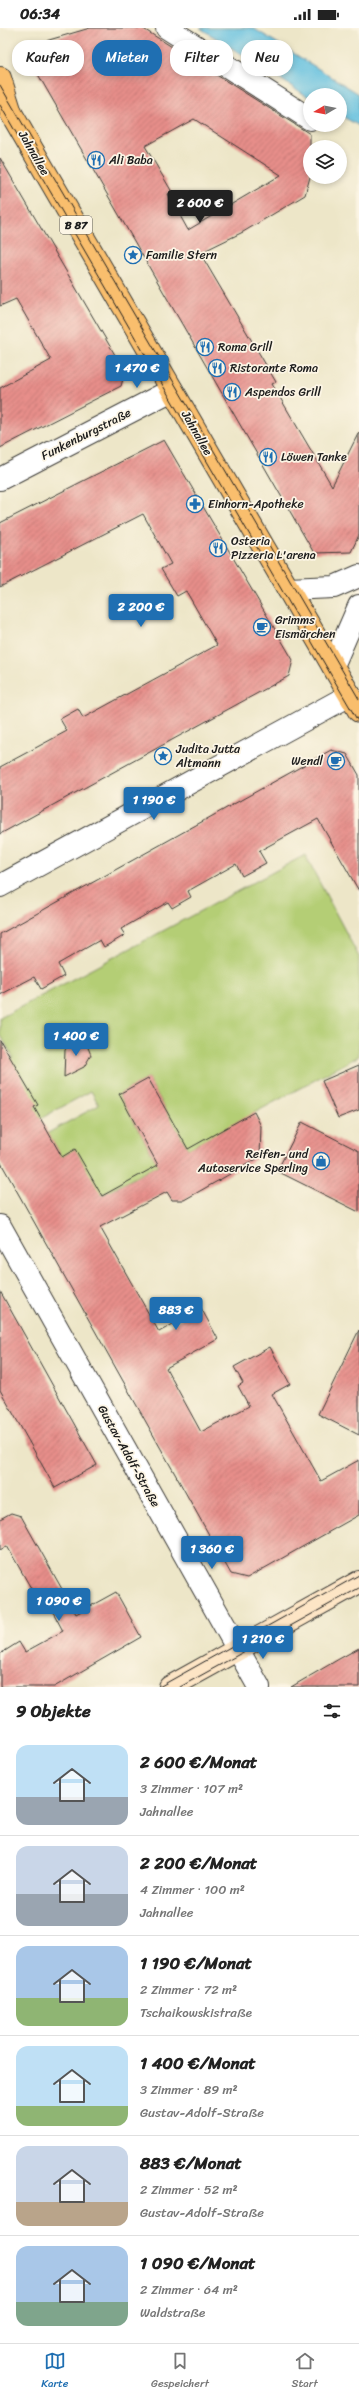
<!DOCTYPE html>
<html lang="de">
<meta charset="utf-8">
<style>
body{margin:0;font-family:Sriracha,sans-serif;background:#f2f2f2;color:#222;height:100vh;display:flex;flex-direction:column;font-size:15px;white-space:nowrap}
*{box-sizing:border-box;margin:0}
p{font-size:13px;color:#767676}
.icon{flex:none;width:22px;height:22px;fill:none;stroke:currentColor;stroke-width:2;stroke-linecap:round;stroke-linejoin:round}
.map{position:relative;height:1659px;overflow:hidden}
.details{display:flex;flex-direction:column;background:#fff;flex:1}
.details>*{flex:none}
.top-card{position:absolute;left:12px;top:12px;width:335px;height:36px;display:flex;gap:8px}
.needle{width:26px;rotate:260deg}
.buttons{position:absolute;left:303px;top:60px;display:grid;gap:8px}
.buttons a{display:grid;place-items:center;width:44px;height:44px;border-radius:50%;background:#fff;box-shadow:0 2px 6px #0003;font-size:20px}
.price{position:absolute;translate:-50% -34px;padding:0 9px;border-radius:4px;background:#1f6fb2;color:#fff;font-size:13px;line-height:26px;filter:drop-shadow(0 1px 2px #0008)}
.price::after{content:'';position:absolute;left:50%;top:24px;width:12px;height:9px;margin-left:-6px;background:inherit;clip-path:polygon(0 0,100% 0,50% 100%)}
.price.current{background:#222;color:#fff}
ul{padding:0;list-style:none}
li{display:flex;align-items:center;gap:12px;height:100px;padding:0 16px}
li+li{border-top:1px solid #e0e0e0}
li span{display:grid;place-items:center;flex:none;width:112px;height:80px;border-radius:12px;color:#555}
li>.icon{margin-inline-start:auto}
span .icon{width:48px;height:48px;fill:#fffc;stroke-width:1}
li b{font-size:17px}
h2{display:flex;justify-content:space-between;align-items:center;height:48px;padding:0 16px;font-size:17px}
.chip{padding:0 14px;border-radius:16px;background:#fff;box-shadow:0 2px 6px #0003;font-size:14px;line-height:36px}
.chip.current{background:#1f6fb2;color:#fff}
.status{display:flex;justify-content:space-between;align-items:center;height:28px;padding:0 20px;background:#fff;direction:ltr}
.status svg{height:11px;fill:currentColor}
.tabs{display:flex;justify-content:space-around;align-items:center;height:56px;border-top:1px solid #e0e0e0;background:#fff;font-size:11px;color:#767676}
.tabs a{display:grid;justify-items:center;gap:2px}
.tabs .current{color:#1f6fb2}
.map>svg:first-child{display:block}
</style>
<div class="status"><b>06:34</b><svg viewBox="0 0 49 12"><path d="M0 12V9h3v3zM5 12V6h3v6zM10 12V3h3v9zM15 12V0h3v12zM26 1h20v11H26zM47 4h2v5h-2z"/></svg></div>
<div class="map">
<svg width="359" height="1659" viewBox="0 0 359 1659">
<defs>
<pattern id="building-hatch" width="6" height="6" patternUnits="userSpaceOnUse"><rect width="6" height="6" fill="#e78e8a"/><path d="M-1 1l2-2M0 6l6-6M5 7l2-2" fill="none" stroke="#ba7370"/></pattern>
</defs>
<rect width="100%" height="100%" fill="#fcf5e5"/>
<filter id="ink" filterUnits="userSpaceOnUse"><feTurbulence type="fractalNoise" baseFrequency=".025" numOctaves="2"/><feDisplacementMap in="SourceGraphic" scale="8" xChannelSelector="R" yChannelSelector="G"/><feConvolveMatrix kernelMatrix="1 2 1 2 8 2 1 2 1" color-interpolation-filters="sRGB"/></filter>
<filter id="wash" filterUnits="userSpaceOnUse"><feTurbulence type="fractalNoise" baseFrequency=".012" numOctaves="4" result="noise"/><feDisplacementMap in="SourceGraphic" scale="16" xChannelSelector="R" yChannelSelector="G"/><feGaussianBlur stdDeviation="0.9" result="paint"/><feColorMatrix in="noise" values="0 0 0 0 0 0 0 0 0 0 0 0 0 0 0 0 0 1.4 0 .05"/><feComposite in="paint" operator="in"/></filter>
<g filter="url(#wash)">
<rect width="100%" height="100%" fill="#ede6c8"/>
<path fill="#b4ce74" stroke="#687548" d="M305,827l54,102v99l-171,93 -40,-71 -29,16 39,71 -71,38 1,-31 -13,-23 -13,8 -14,-24 51,-28 -8,-14 -51,28 -6,-12 3,-2 -34,-42 10,-6 -13,-23v-16z"/>
<path fill="#61bfdf" stroke="#3e6e7e" d="M200,0h53l106,66v32l-19,-11v-20h-30v3z"/>
<g id="blocks">
<g fill="url(#building-hatch)" fill-rule="evenodd">
<path d="M90,0h52l168,106v43l-5,18 -62,37 -43,21 76,129 -4,2 60,102 27,-54v103l-8,17 -37,1 -286,-496 4,-12zM194,91l87,56 -93,55 -20,-36 4,-2 -27,-46z"/>
<path d="M0,130l125,214 -4,14 -121,62v-60l51,-28 -35,-61 -16,7z"/>
<path d="M164,412l129,220 -4,16 -289,158v-67l67,-36 -7,-12 18,-10 5,9 134,-73 -31,-54 -9,5 -16,-27 10,-5 -28,-50 -143,73v-64z"/>
<path d="M331,722l16,4 12,21v116l-41,-72 -59,32 7,12 -24,13 -6,-12 -48,27 3,6 -19,11 -4,-6 -47,27 4,6 -10,6 -11,6 -4,-7 -42,24 6,12 -23,13 -7,-12 -34,18v-61z"/>
<path d="M0,1012l38,65 -4,2 28,50 13,-8 27,47 56,-31 -39,-71 29,-16 40,71 66,-37 7,14 -1,31 -76,43h-12l-5,-8 -67,35 59,105 42,-24 17,31 -52,29 35,64 48,-26 -11,-20 5,-3 -9,-16 36,-20 20,37 -18,10 49,87 38,-21v55l-112,63 -16,-4 -231,-413z"/>
<path d="M75,1014h7l5,3 4,10 -7,12 -20,10 1,-27 4,-6z"/>
<path d="M359,1037v45l-21,8 -16,-37z"/>
<path d="M302,1094l57,29v61l-82,-41z"/>
<path d="M0,1263l97,174 -42,23 -55,-98z"/>
<path d="M359,1302v105l-41,-21z"/>
<path d="M11,1485l10,3 55,98 40,-22 25,45 -87,50h-54v-33l19,-12 6,10 38,-21 -20,-38 -7,4 -29,-51 -7,4v-31z"/>
<path d="M359,1620v39h-68l48,-28z"/>
</g>
</g>
</g>
<g filter="url(#ink)">
<use href="#blocks" fill-opacity="0" stroke="#3b3a36" stroke-width="1"/>
<g fill="none" stroke-linecap="round" stroke-linejoin="round">
<g stroke="#3b3a36" stroke-width="24">
<g id="minor">
<path d="M167,0l143,91"/>
<path d="M0,451l172,-89"/>
<path d="M288,561l46,-2 25,-11"/>
<path d="M333,638l26,-60"/>
<path d="M0,858l350,-191"/>
<path d="M0,1198l259,461"/>
</g>
</g>
<g stroke="#3b3a36" stroke-width="24">
<path id="secondary" d="M170,1659l189,-105"/>
</g>
<g stroke="#3b3a36" stroke-width="24">
<path id="primary" d="M0,50l11,35 18,31 330,567"/>
</g>
<use href="#minor" stroke="#fff" stroke-width="22"/>
<use href="#secondary" stroke="#fde5c5" stroke-width="22"/>
<use href="#primary" stroke="#f9be6d" stroke-width="22"/>
<g stroke="#1c1c1c" stroke-width="1">
<path d="M0,57l359,614"/>
<path d="M0,77l359,618"/>
<path d="M159,1659l200,-112"/>
<path d="M180,1659l179,-99"/>
</g>
</g>
</g>
<defs>
<g id="restaurant-ring" transform="scale(0.9)"><circle r="9.5" fill="#fcf5e5" stroke="#1f6fb2" stroke-width="1.5"/><path d="M-5-6h1v4h1v-4h1v4h1v-4h1v5L-1.5 .5V6h-2V.5L-5-1ZM5-6V6H3V1.5H1.5Q1.5-4 5-6Z" fill="#1f6fb2"/></g>
<g id="sight-ring" transform="scale(0.9)"><circle r="9.5" fill="#fcf5e5" stroke="#1f6fb2" stroke-width="1.5"/><path d="M0-6L1.8-2.2L6-1.7L2.9 1.2L3.7 5.4L0 3.3L-3.7 5.4L-2.9 1.2L-6-1.7L-1.8-2.2Z" fill="#1f6fb2"/></g>
<g id="pharmacy-ring" transform="scale(0.9)"><circle r="9.5" fill="#fcf5e5" stroke="#1f6fb2" stroke-width="1.5"/><path d="M-2-6h4v4h4v4h-4v4h-4v-4h-4v-4h4Z" fill="#1f6fb2"/></g>
<g id="cafe-ring" transform="scale(0.9)"><circle r="9.5" fill="#fcf5e5" stroke="#1f6fb2" stroke-width="1.5"/><path d="M-5.5-4.5H6V0H3Q3 3.5 0 3.5H-2.5Q-5.5 3.5-5.5 0ZM3-3.2v2h1.7v-2ZM-6 4.5H4V6H-6Z" fill="#1f6fb2"/></g>
<g id="shop-ring" transform="scale(0.9)"><circle r="9.5" fill="#fcf5e5" stroke="#1f6fb2" stroke-width="1.5"/><path d="M-5-2.5h2.3a2.7 3.5 0 0 1 5.4 0H5L5.5 6h-11ZM-1.5-2.5h3a1.5 2.3 0 0 0-3 0Z" fill="#1f6fb2"/></g>
</defs>
<g fill-rule="evenodd">
<use href="#restaurant-ring" x="96" y="132"/>
<use href="#sight-ring" x="133" y="227"/>
<use href="#restaurant-ring" x="205" y="319"/>
<use href="#restaurant-ring" x="217" y="340"/>
<use href="#restaurant-ring" x="232" y="364"/>
<use href="#restaurant-ring" x="268" y="429"/>
<use href="#pharmacy-ring" x="195" y="476"/>
<use href="#restaurant-ring" x="218" y="520"/>
<use href="#cafe-ring" x="262" y="599"/>
<use href="#sight-ring" x="163" y="728"/>
<use href="#cafe-ring" x="336" y="733"/>
<use href="#shop-ring" x="321" y="1133"/>
</g>
<g text-anchor="middle" dominant-baseline="central" stroke-width="3.5" stroke-linejoin="round" paint-order="stroke">
<rect fill="#fcf5e5" stroke="#5f5d58" stroke-width="1" x="60" y="188" width="32" height="18" rx="3"/>
<g font-size="11" font-weight="bold" fill="#1c1c1c">
<text x="76" y="197">B 87</text>
</g>
<g font-size="12" fill="#1c1c1c" stroke="#fcf5e5">
<text transform="translate(34 125) rotate(60)">Jahnallee</text>
<text transform="translate(197 405) rotate(60)">Jahnallee</text>
<text transform="translate(86 406) rotate(-27)">Funkenburgstraße</text>
<text transform="translate(129 1428) rotate(61)">Gustav-Adolf-Straße</text>
</g>
<g font-size="12" fill="#1c1c1c" stroke="#fcf5e5" text-anchor="start">
<text x="109" y="132">Ali Baba</text>
<text x="146" y="227">Familie Stern</text>
<text x="218" y="319">Roma Grill</text>
<text x="230" y="340">Ristorante Roma</text>
<text x="245" y="364">Aspendos Grill</text>
<text x="281" y="429">Löwen Tanke</text>
<text x="208" y="476">Einhorn-Apotheke</text>
<text x="231" y="513">Osteria<tspan x="231" dy="14">Pizzeria L'arena</tspan></text>
<text x="275" y="592">Grimms<tspan x="275" dy="14">Eismärchen</tspan></text>
<text x="176" y="721">Judita Jutta<tspan x="176" dy="14">Altmann</tspan></text>
<text x="323" y="733" text-anchor="end">Wendl</text>
<text x="308" y="1126" text-anchor="end">Reifen- und<tspan x="308" dy="14">Autoservice Sperling</tspan></text>
</g>
</g>
</svg>
<div class="buttons">
<a><svg class="needle" viewBox="-14 -14 28 28"><path d="M0-13l5 13h-10z" fill="#e53935"/><path d="M0 13l5-13h-10z" fill="#767676"/></svg></a>
<a><svg class="icon" aria-label="layers" viewBox="0 0 24 24"><path d="M12 4l9 5-9 5-9-5zM3 14l9 5 9-5"/></svg></a>
</div>
<b class="price current" style="left:200px;top:196px">2 600 €</b>
<b class="price" style="left:137px;top:361px">1 470 €</b>
<b class="price" style="left:141px;top:600px">2 200 €</b>
<b class="price" style="left:154px;top:793px">1 190 €</b>
<b class="price" style="left:76px;top:1029px">1 400 €</b>
<b class="price" style="left:176px;top:1303px">883 €</b>
<b class="price" style="left:212px;top:1542px">1 360 €</b>
<b class="price" style="left:59px;top:1594px">1 090 €</b>
<b class="price" style="left:263px;top:1632px">1 210 €</b>
<div class="top-card">
<a class="chip">Kaufen</a>
<a class="chip current">Mieten</a>
<a class="chip">Filter</a>
<a class="chip">Neu</a>
</div>
</div>
<section class="details">
<h2>9 Objekte<svg class="icon" aria-label="filters" viewBox="0 0 24 24"><path d="M4 7h16M4 17h16"/><circle cx="9" cy="7" r="2"/><circle cx="15" cy="17" r="2"/></svg></h2>
<ul>
<li><span style="background:linear-gradient(#bfe0f5 65%,#9aa5b1 0)"><svg class="icon" aria-label="home" viewBox="0 0 24 24"><path d="M3 11l9-7 9 7M6 9v11h12V9"/></svg></span><div><b>2 600 €/Monat</b><p>3 Zimmer · 107 m²</p><p>Jahnallee</p></div></li>
<li><span style="background:linear-gradient(#c9d6e8 60%,#9aa5b1 0)"><svg class="icon" aria-label="home" viewBox="0 0 24 24"><path d="M3 11l9-7 9 7M6 9v11h12V9"/></svg></span><div><b>2 200 €/Monat</b><p>4 Zimmer · 100 m²</p><p>Jahnallee</p></div></li>
<li><span style="background:linear-gradient(#a9c7e8 65%,#8fb573 0)"><svg class="icon" aria-label="home" viewBox="0 0 24 24"><path d="M3 11l9-7 9 7M6 9v11h12V9"/></svg></span><div><b>1 190 €/Monat</b><p>2 Zimmer · 72 m²</p><p>Tschaikowskistraße</p></div></li>
<li><span style="background:linear-gradient(#bfe0f5 75%,#8fb573 0)"><svg class="icon" aria-label="home" viewBox="0 0 24 24"><path d="M3 11l9-7 9 7M6 9v11h12V9"/></svg></span><div><b>1 400 €/Monat</b><p>3 Zimmer · 89 m²</p><p>Gustav-Adolf-Straße</p></div></li>
<li><span style="background:linear-gradient(#c9d6e8 70%,#b9a48a 0)"><svg class="icon" aria-label="home" viewBox="0 0 24 24"><path d="M3 11l9-7 9 7M6 9v11h12V9"/></svg></span><div><b>883 €/Monat</b><p>2 Zimmer · 52 m²</p><p>Gustav-Adolf-Straße</p></div></li>
<li><span style="background:linear-gradient(#a9c7e8 70%,#7fa58c 0)"><svg class="icon" aria-label="home" viewBox="0 0 24 24"><path d="M3 11l9-7 9 7M6 9v11h12V9"/></svg></span><div><b>1 090 €/Monat</b><p>2 Zimmer · 64 m²</p><p>Waldstraße</p></div></li>
</ul>
</section>
<nav class="tabs">
<a class="current"><svg class="icon" aria-label="map" viewBox="0 0 24 24"><path d="M3 6l6-2 6 2 6-2v14l-6 2-6-2-6 2zM9 4v14M15 6v14"/></svg>Karte</a>
<a><svg class="icon" aria-label="saved" viewBox="0 0 24 24"><path d="M7 4h10v16l-5-4-5 4z"/></svg>Gespeichert</a>
<a><svg class="icon" aria-label="home" viewBox="0 0 24 24"><path d="M3 11l9-7 9 7M6 9v11h12V9"/></svg>Start</a>
</nav>
